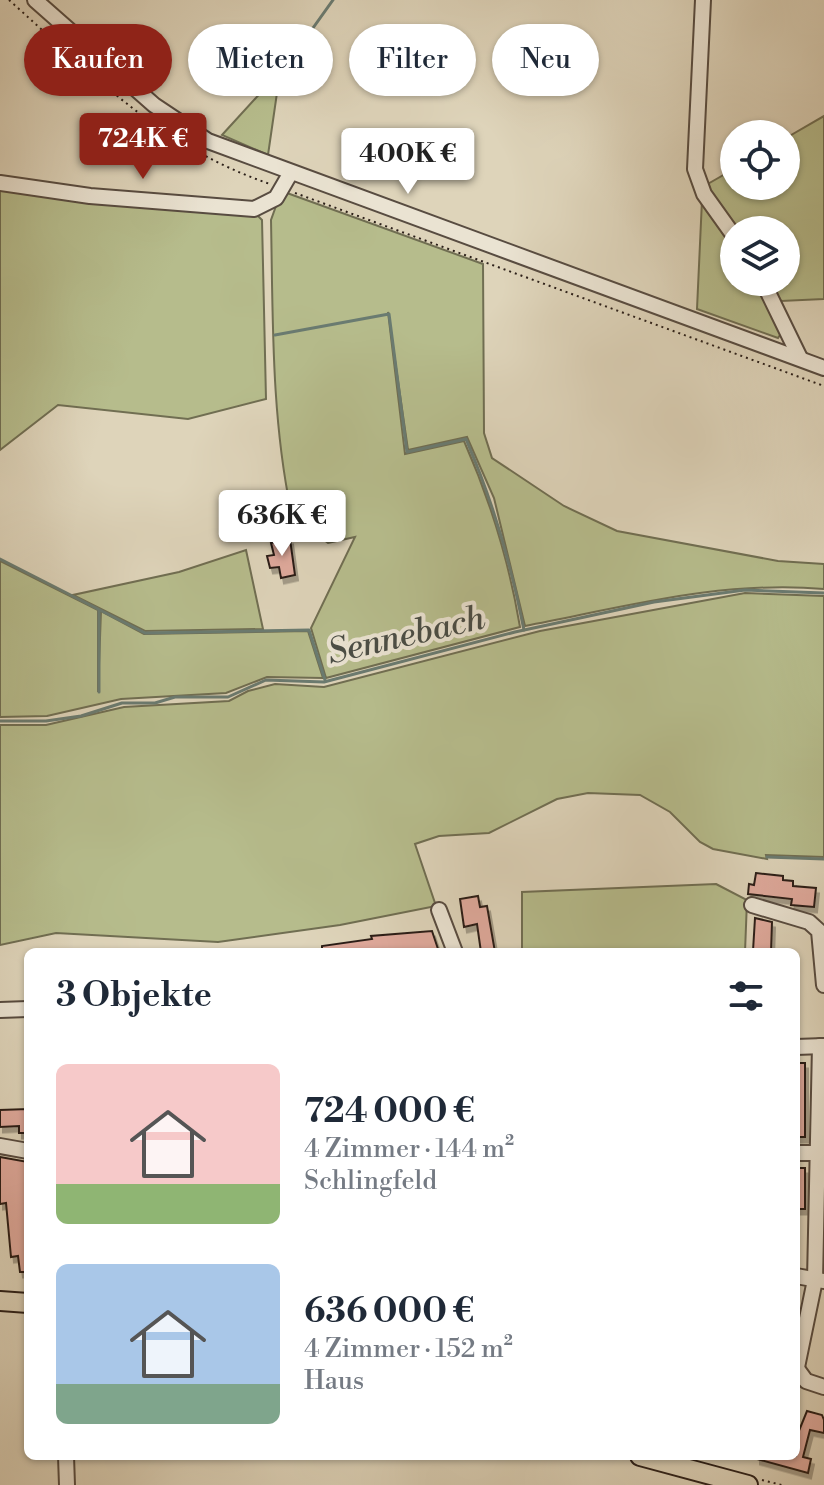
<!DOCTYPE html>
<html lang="de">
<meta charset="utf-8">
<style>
body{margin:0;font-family:"Libre Bodoni",serif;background:#f2f2f3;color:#1f2937;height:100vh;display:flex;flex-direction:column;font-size:30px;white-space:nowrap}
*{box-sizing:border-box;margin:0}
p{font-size:26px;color:#747a83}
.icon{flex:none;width:44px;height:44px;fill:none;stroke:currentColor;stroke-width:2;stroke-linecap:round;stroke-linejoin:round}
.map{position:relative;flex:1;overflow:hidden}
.drawer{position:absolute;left:24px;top:948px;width:776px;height:512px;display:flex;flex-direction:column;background:#fff;border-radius:12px;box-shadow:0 2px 6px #0004}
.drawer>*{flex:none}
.banner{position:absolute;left:24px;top:24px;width:776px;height:72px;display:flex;gap:16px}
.buttons{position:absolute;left:720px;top:120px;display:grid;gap:16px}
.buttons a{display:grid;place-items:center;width:80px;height:80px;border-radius:50%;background:#fff;box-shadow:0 2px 6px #0004;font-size:40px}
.price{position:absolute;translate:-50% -68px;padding:0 18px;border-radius:8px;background:#fff;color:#222;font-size:26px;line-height:52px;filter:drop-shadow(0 2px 4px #0008)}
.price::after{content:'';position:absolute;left:50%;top:48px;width:24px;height:18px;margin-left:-12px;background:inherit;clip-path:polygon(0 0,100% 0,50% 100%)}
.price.selected{background:#8f2418;color:#fff}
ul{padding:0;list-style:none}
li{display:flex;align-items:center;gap:24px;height:200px;padding:0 32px}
li span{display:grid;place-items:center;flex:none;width:224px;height:160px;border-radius:12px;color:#555}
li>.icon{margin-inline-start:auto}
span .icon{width:96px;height:96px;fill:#fffc;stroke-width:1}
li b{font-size:34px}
h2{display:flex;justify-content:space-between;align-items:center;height:96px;padding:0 32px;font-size:34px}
.tag{padding:0 28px;border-radius:36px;background:#fff;box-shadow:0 2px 6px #0004;font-size:28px;line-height:72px}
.tag.selected{background:#8f2418;color:#fff}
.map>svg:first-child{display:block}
</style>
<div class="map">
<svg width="824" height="1485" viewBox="0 0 824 1485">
<defs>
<filter id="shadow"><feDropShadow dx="3" dy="5.5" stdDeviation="0" flood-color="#0004"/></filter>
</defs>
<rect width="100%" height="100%" fill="#ded4ba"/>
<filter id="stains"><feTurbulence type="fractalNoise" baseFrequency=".0025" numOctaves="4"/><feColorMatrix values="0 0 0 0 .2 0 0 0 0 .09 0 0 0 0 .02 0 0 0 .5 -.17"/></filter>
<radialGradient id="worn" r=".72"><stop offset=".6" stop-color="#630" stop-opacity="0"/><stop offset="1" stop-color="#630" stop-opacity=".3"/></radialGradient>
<g fill="#b6bc8c" stroke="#706e52" stroke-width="2">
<path d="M276,76l3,3 -11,76 -46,-20z"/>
<path d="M824,116v183l-43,2 -11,-19h16v-52h-48l-32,-45 28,-16v17h52v-48z"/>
<path d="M0,187l255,26 7,7 4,179 -78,20 -130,-14 -58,45z"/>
<path d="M287,193l196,71 1,169 8,25 72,48 53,25 161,30 46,3v25c-103,-9 -199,18 -299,37l-31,-128 -27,-61 -59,13 -20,-138 17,142 59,-13c27,61 45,120 56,186l-194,51 -15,-50 44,-91 -27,6 -36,-27c-21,-98 -19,-197 -21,-296l5,-14z"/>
<path d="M702,200l32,46v36h23l25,50 -4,6 -81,-29z"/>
<path d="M246,550l17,79 -118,2 -72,-36 106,-23z"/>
<path d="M0,561l98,49v82l3,-81 43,23 164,-3 15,47 -56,-1 -41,16 -105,6 -74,17 -47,1z"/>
<path d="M745,593l79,3v261l-58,-2 1,4 -54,-10 -13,-7 -30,-30 -30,-17 -52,-2 -31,6 -68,34 -50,3 -24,8 21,62 -96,19 -122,17 -162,-9 -56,12v-220h46l78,-18 105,-6 19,-10 27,-7 49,3 216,-56z"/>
<path d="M716,884l31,16 -2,52h-223v-60z"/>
</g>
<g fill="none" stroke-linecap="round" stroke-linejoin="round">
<g stroke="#6a7b71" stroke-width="3">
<path d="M278,77l55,-77"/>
<path d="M275,335l114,-21 18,138 59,-13c27,63 45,124 58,191"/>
<path d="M0,559l145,74 164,-3 16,50"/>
<path d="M99,692v-81"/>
<path d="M0,721h46l35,-5 41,-13h33l20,-6h53l38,-17 58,2 191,-50 139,-30 91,-12 79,3"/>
<path d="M767,857l57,2"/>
</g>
</g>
<g fill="#e0aa9d" stroke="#2b1f19" stroke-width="2" filter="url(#shadow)">
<path d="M290,539l5,36 -14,3 -2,-11 -9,1 -3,-12 7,-1 -3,-12z"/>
<path d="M756,873l27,3v4l10,1v5l23,2 -2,19 -23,-2 1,-6 -44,-5 1,-10 5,1z"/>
<path d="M478,896l2,11 7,-1 8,46h-14l-4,-28 -13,3 -4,-28z"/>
<path d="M755,918l17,4 -1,30 -18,-1z"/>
<path d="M432,931l6,18 -116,3v-6l50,-7 -1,-3z"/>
<rect x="796" y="1063" width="9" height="74"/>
<path d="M28,1109v24h-9v-7l-19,1v-17z"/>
<path d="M0,1157l28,5v110h-8l-2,-16 -7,1 -5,-54 -6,1z"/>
<rect x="796" y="1168" width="9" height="41"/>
<path d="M807,1411l15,4 2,5v13l-14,-3 -7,27 8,2 -3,14 -51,-14v-3h39v-18z"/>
</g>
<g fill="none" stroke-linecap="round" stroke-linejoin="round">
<g stroke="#584c41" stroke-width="18">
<g id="minor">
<path d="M35,0l119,105 54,36 616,227"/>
<path d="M703,0l-8,169 9,25 30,42"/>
<path d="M0,183l90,13 164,13 22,-11 14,-24"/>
<path d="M763,282l37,76"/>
<path d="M752,905l57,17 10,9 5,54"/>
<path d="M439,910l16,42"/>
<path d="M0,1010l28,-1"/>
<path d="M796,1047l28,-1"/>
<path d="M0,1146l28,5"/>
<path d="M796,1153h24"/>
<path d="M796,1276l28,5"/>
<path d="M798,1370l8,11 18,6"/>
<path d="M796,1372l19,-92 5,-234"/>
<path d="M66,1456l1,29"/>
</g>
</g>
<g stroke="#2b1f19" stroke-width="22">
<g id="major">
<path d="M0,1301l28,2"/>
<path d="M640,1456l108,29"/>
</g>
</g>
<g stroke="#2b1f19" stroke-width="2" stroke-dasharray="2 4" stroke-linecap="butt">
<path d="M9,0c84,75 152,147 261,184"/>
<path d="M295,193l529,193"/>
<path d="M762,1480l20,5"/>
</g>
<use href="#minor" stroke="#eae3d2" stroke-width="14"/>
<use href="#major" stroke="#ded4ba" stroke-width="18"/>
</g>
<g text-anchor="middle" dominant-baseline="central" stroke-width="8" stroke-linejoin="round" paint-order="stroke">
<g font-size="34" font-style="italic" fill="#4a4d45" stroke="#eae3d2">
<text transform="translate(406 636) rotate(-13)">Sennebach</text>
</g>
</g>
<rect width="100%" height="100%" filter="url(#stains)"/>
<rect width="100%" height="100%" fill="url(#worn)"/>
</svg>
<div class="buttons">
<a><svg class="icon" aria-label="locate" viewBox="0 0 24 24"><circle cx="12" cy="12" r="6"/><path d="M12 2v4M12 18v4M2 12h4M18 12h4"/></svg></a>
<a><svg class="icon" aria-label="layers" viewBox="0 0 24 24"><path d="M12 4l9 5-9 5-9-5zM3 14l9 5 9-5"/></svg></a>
</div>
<b class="price selected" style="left:143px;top:181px">724K €</b>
<b class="price" style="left:408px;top:196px">400K €</b>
<b class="price" style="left:282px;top:558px">636K €</b>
<div class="banner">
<a class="tag selected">Kaufen</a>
<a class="tag">Mieten</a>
<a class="tag">Filter</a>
<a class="tag">Neu</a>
</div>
<section class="drawer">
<h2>3 Objekte<svg class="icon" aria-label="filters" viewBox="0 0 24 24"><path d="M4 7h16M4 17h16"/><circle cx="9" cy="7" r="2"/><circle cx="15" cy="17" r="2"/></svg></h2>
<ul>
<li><span style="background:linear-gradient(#f6c9c9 75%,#8fb573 0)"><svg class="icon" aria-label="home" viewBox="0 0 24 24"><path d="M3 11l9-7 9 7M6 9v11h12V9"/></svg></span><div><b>724 000 €</b><p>4 Zimmer · 144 m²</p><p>Schlingfeld</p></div></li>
<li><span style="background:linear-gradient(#a9c7e8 75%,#7fa58c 0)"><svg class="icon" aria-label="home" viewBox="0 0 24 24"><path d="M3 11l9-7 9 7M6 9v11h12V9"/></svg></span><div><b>636 000 €</b><p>4 Zimmer · 152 m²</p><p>Haus</p></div></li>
</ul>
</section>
</div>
